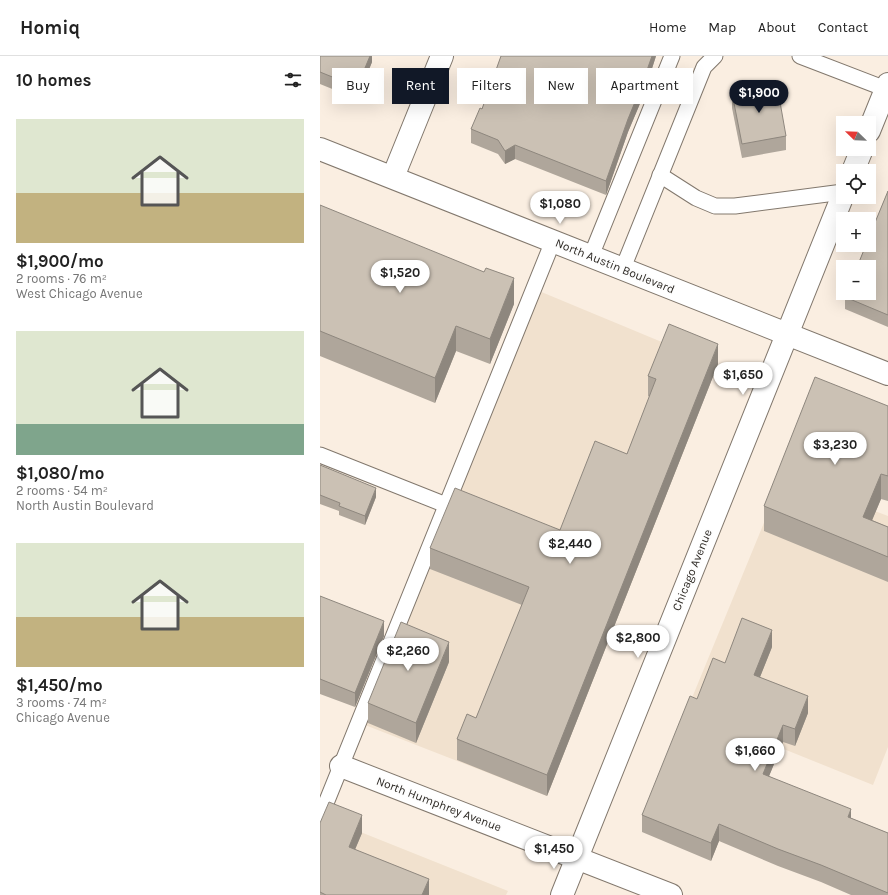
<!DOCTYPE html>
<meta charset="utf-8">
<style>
body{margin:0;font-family:Karla,sans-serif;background:#f2f2f2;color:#222;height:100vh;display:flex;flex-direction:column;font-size:15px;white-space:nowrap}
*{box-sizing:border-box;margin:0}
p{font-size:13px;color:#767676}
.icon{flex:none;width:22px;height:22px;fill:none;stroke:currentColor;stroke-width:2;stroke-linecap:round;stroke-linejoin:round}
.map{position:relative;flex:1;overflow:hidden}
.drawer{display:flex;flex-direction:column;background:#fff;width:320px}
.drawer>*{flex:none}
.hud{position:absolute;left:12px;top:12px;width:380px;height:36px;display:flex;gap:8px}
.needle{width:26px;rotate:293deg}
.fabs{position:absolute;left:516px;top:60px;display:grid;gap:8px}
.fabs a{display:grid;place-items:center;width:40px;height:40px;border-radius:0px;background:#fff;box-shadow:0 4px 16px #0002;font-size:20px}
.price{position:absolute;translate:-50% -34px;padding:0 9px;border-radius:14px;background:#fff;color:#222;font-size:13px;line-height:26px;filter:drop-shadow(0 1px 2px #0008)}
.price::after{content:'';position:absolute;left:50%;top:24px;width:12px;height:9px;margin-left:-6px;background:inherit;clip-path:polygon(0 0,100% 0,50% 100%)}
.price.on{background:#111827;color:#fff}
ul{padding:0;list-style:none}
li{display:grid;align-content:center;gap:8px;height:212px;padding:0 16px}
li span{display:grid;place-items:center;height:124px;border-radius:0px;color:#555}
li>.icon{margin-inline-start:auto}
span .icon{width:72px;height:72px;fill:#fffc;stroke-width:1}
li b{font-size:17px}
h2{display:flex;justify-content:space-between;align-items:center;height:48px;padding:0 16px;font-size:17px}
.pill{padding:0 14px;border-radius:0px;background:#fff;box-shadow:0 4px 16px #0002;font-size:14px;line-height:36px}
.pill.on{background:#111827;color:#fff}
header{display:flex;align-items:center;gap:24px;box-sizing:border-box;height:56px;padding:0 20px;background:#fff;border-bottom:1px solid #e0e0e0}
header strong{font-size:19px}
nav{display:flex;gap:22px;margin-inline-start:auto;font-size:14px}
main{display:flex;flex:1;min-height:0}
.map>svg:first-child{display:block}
</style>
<header>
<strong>Homiq</strong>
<nav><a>Home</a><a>Map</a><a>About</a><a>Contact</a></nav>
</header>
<main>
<section class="drawer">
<h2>10 homes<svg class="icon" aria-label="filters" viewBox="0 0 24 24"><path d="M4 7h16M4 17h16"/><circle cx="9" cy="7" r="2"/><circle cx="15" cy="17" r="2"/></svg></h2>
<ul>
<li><span style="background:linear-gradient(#dfe7d0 60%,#c2b280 0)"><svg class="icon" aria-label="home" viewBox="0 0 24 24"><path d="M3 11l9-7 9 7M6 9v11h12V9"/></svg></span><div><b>$1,900/mo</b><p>2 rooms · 76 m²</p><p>West Chicago Avenue</p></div></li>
<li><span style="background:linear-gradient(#dfe7d0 75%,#7fa58c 0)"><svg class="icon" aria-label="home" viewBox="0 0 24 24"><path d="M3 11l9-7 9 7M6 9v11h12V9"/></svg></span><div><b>$1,080/mo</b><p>2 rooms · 54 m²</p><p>North Austin Boulevard</p></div></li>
<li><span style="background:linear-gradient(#dfe7d0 60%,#c2b280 0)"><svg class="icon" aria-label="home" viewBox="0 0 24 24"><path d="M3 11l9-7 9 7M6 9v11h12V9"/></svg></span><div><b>$1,450/mo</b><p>3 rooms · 74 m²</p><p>Chicago Avenue</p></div></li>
</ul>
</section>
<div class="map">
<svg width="568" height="839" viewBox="0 0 568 839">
<rect width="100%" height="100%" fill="#faeee1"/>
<g fill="#f1e1ce">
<path d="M219,235l130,54 24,82 -146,369 -182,-71z"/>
<path d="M494,345l29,98 45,17v231l-15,38 -186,-75z"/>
<path d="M8,763l180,72 -2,4h-186z"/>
</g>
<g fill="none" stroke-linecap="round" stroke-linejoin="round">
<g stroke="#82786d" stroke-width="17">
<g id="lane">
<path d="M480,0l86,33"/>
<path d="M340,119l36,23 19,8h20l108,-14"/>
<path d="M271,200l81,-200"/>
<path d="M303,212l81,-201 11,-11"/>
<path d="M0,399l126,50"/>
<path d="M0,762l233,-577"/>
</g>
</g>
<g stroke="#82786d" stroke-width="24">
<g id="street">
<path d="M73,121l49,-121"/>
<path d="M21,710l330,129"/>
</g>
</g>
<g stroke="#82786d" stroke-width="24">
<g id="secondary">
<path d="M549,75l19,-47"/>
<path d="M0,93l568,225"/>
<path d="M533,115l9,-22"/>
<path d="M242,839l281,-700"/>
</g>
</g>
<use href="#lane" stroke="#fff" stroke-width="15"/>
<use href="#street" stroke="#fff" stroke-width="22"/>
<use href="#secondary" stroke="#fff" stroke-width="22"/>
</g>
<g fill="#afa69b">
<path d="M0,0h52v6l-15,37 -37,-15z"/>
<path d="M181,0h155l-9,28v3l-19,45 -22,63 -91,-36 -10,5 -7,-10 -27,-11v-14l11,-20z"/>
<path d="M412,37l54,43v14l-44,8 -10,-50z"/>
<path d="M568,135v136l-43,-18v-12z"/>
<path d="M0,149l194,99 -24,60 -34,-13 -21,52 -115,-47z"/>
<path d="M398,308l-171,432 -90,-36v-21l19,-21 46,-113 -92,-36v-21l130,-18 67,-76 23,-57 -2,-1v-20z"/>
<path d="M568,350v95l-7,-2 -9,21 16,7v55l-124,-51v-25z"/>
<path d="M0,409l56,32 -11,28 -26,-10v-4l-19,-7z"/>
<path d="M0,540l64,40 -29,71 -35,-13z"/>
<path d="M452,591l-12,30 48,36 -13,33 -12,-4 -14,34 82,42 37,15v62h-37l-30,-13 -43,-16 -59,-25 -8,20 -69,-29v-17l55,-116 28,-36z"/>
<path d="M129,606l-33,81 -48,-20v-20z"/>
<path d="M0,767l42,10 -7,16 74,46h-109z"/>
</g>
<g fill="#8e877e">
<path d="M49,0h3v6l-15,37v-12z"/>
<path d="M332,0h4l-9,28v3l-19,45 -22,63v-14l22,-62z"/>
<path d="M195,89v14l-10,5v-13z"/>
<path d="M194,222v26l-24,60v-25z"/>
<path d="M136,270v25l-21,52v-25z"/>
<path d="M398,288v20l-171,432v-21z"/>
<path d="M561,418v25l-18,43v-25z"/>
<path d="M56,432v9l-11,28v-9z"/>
<path d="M64,565v15l-29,71v-14z"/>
<path d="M452,574v17l-18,45v-17z"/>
<path d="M129,586v20l-33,81v-20z"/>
<path d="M488,640v17l-13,33v-17z"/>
<path d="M463,669v17l-20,49v-17z"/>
<path d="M531,753v17l-3,-9z"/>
<path d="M42,759v18l-13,31v-17z"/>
<path d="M399,768v17l-8,20v-18z"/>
<path d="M109,823v16h-7z"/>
</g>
<g fill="#cbc1b4" stroke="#8e877e">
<path d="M0,0h50l-13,31 -37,-15z"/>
<path d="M181,0h151l-6,17h1l-19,46 -22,62 -91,-36 -10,6 -7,-11 -27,-11 9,-21 2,1z"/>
<path d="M457,29l9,51 -44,8 -10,-51z"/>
<path d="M568,135v124l-43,-18 1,-4h23v-26h-12l9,-22h3v-8z"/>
<path d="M0,149l164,67 2,-4 28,10 -24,61 -34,-13 -21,52 -115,-47z"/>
<path d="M349,268l49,20 -171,431 -90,-36 10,-25 9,4 53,-131 -99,-39 25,-60 105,42 35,-89 32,13 29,-75 -8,-3z"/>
<path d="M495,321l73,29v70l-7,-2 -18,43 25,10v30l-124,-51z"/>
<path d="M0,409l56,23 -11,28 -26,-10 1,-3 -20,-8z"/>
<path d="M0,540l64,25 -29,72 -35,-14z"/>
<path d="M422,562l30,12 -18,45 54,21 -13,33 -12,-4 -20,49 88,35 -3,8 40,16v60l-67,-28 -43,-16 -59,-25 -8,19 -69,-28 48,-119 7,3 16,-41 12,5z"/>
<path d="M81,566l48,20 -33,81 -48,-20z"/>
<path d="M9,746l33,13 -13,32 80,32 -7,16h-96l-6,-3v-69z"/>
</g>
<g text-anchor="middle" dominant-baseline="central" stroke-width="3" stroke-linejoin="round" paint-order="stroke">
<g font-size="12" fill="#2e2a25" stroke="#fdfdfd">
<text transform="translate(295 210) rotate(22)">North Austin Boulevard</text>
<text transform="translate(372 514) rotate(-68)">Chicago Avenue</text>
<text transform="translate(119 748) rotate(21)">North Humphrey Avenue</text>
</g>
</g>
</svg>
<div class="fabs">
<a><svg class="needle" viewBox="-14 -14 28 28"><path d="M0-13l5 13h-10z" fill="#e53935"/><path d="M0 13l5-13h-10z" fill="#767676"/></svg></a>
<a><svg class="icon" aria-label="locate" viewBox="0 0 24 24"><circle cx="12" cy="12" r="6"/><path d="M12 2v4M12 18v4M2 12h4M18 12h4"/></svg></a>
<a>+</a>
<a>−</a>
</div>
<b class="price on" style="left:439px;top:58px">$1,900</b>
<b class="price" style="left:240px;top:169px">$1,080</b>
<b class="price" style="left:80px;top:238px">$1,520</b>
<b class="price" style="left:423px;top:340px">$1,650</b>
<b class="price" style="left:515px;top:410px">$3,230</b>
<b class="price" style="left:250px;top:509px">$2,440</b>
<b class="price" style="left:318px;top:603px">$2,800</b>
<b class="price" style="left:88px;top:616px">$2,260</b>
<b class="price" style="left:435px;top:716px">$1,660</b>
<b class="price" style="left:234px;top:814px">$1,450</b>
<div class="hud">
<a class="pill">Buy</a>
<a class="pill on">Rent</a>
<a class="pill">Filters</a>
<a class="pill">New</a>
<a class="pill">Apartment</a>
</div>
</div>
</main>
